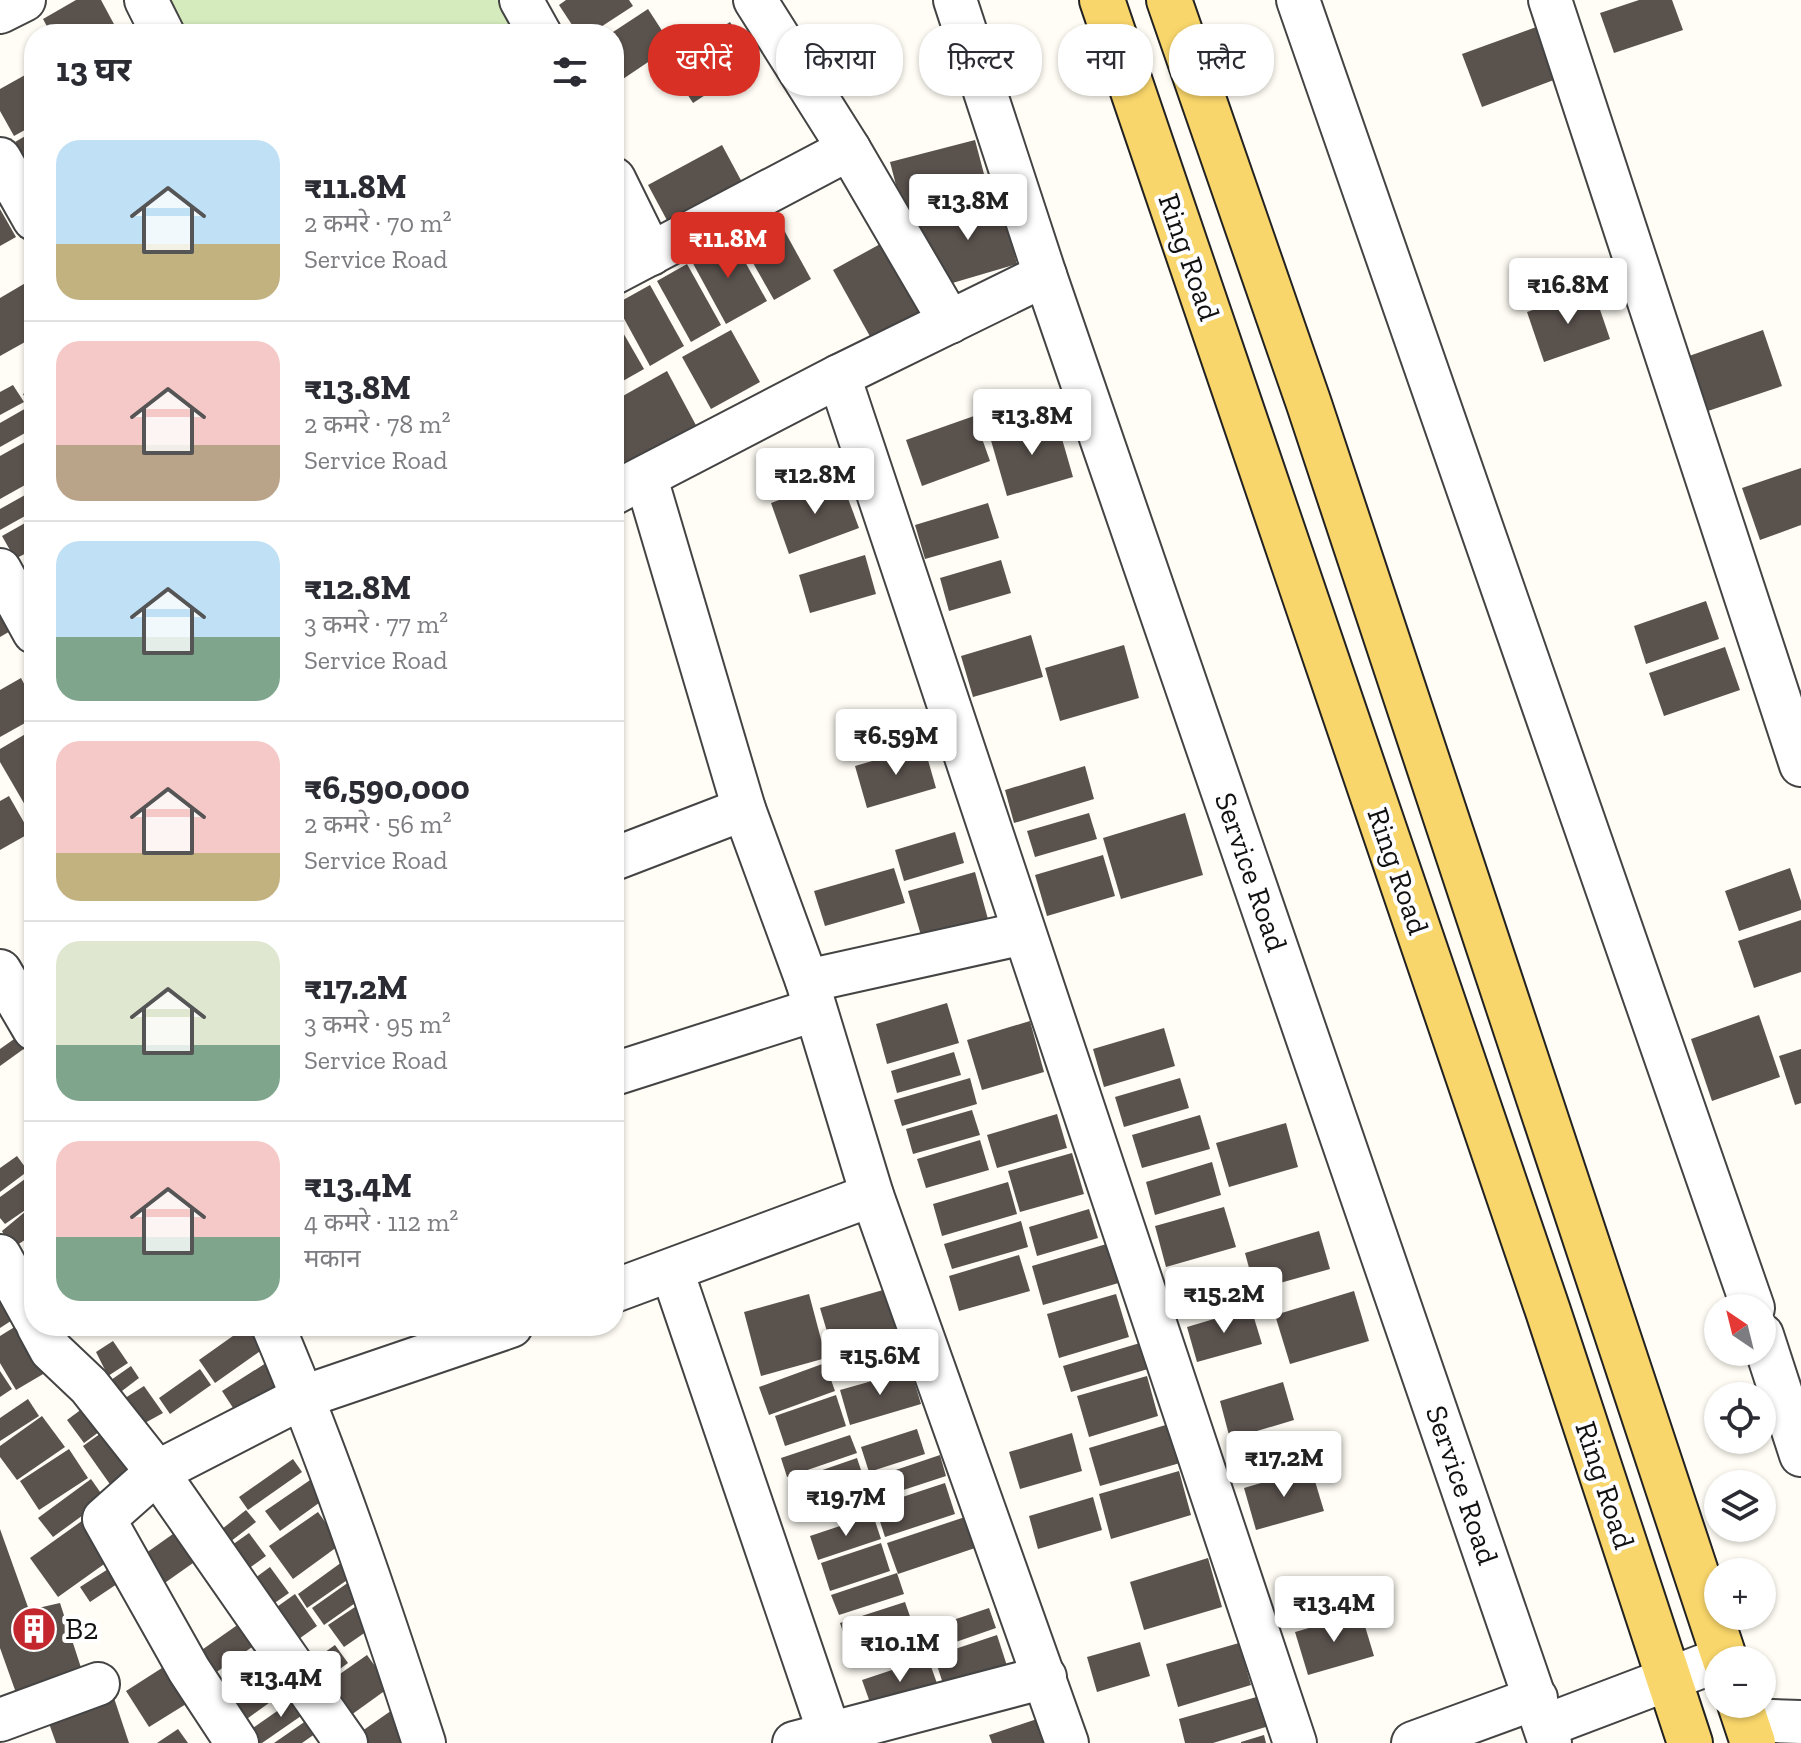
<!DOCTYPE html>
<html lang="hi">
<meta charset="utf-8">
<style>
body{margin:0;font-family:"Zilla Slab","Noto Sans Devanagari",serif;background:#f7f7f7;color:#2b2b33;height:100vh;display:flex;flex-direction:column;font-size:30px;white-space:nowrap}
*{box-sizing:border-box;margin:0}
p{font-size:26px;color:#7c7c81}
.icon{flex:none;width:44px;height:44px;fill:none;stroke:currentColor;stroke-width:2;stroke-linecap:round;stroke-linejoin:round}
.map{position:relative;flex:1;overflow:hidden}
.sheet{position:absolute;left:24px;top:24px;width:600px;height:1312px;display:flex;flex-direction:column;background:#fff;border-radius:32px;box-shadow:0 2px 6px #0004}
.sheet>*{flex:none}
.hud{position:absolute;left:648px;top:24px;width:760px;height:72px;display:flex;gap:16px}
.needle{width:52px;rotate:325deg}
.tools{position:absolute;left:1704px;top:1294px;display:grid;gap:16px}
.tools a{display:grid;place-items:center;width:72px;height:72px;border-radius:50%;background:#fff;box-shadow:0 2px 6px #0004;font-size:40px}
.price{position:absolute;translate:-50% -68px;padding:0 18px;border-radius:8px;background:#fff;color:#222;font-size:26px;line-height:52px;filter:drop-shadow(0 2px 4px #0008)}
.price::after{content:'';position:absolute;left:50%;top:48px;width:24px;height:18px;margin-left:-12px;background:inherit;clip-path:polygon(0 0,100% 0,50% 100%)}
.price.on{background:#d93025;color:#fff}
ul{padding:0;list-style:none}
li{display:flex;align-items:center;gap:24px;height:200px;padding:0 32px}
li+li{border-top:2px solid #e1e1e2}
li span{display:grid;place-items:center;flex:none;width:224px;height:160px;border-radius:24px;color:#555}
li>.icon{margin-inline-start:auto}
span .icon{width:96px;height:96px;fill:#fffc;stroke-width:1}
li b{font-size:34px}
h2{display:flex;justify-content:space-between;align-items:center;height:96px;padding:0 32px;font-size:34px}
.chip{padding:0 28px;border-radius:32px;background:#fff;box-shadow:0 2px 6px #0004;font-size:28px;line-height:72px}
.chip.on{background:#d93025;color:#fff}
.map>svg:first-child{display:block}
</style>
<div class="map">
<svg width="1801" height="1743" viewBox="0 0 1801 1743">
<rect width="100%" height="100%" fill="#fffdf5"/>
<path fill="#d5ebbd" d="M169,0h331l20,34h-333z"/>
<g fill="#5a524d">
<path d="M76,0h25l14,26 -15,8h-49l-8,-15z"/>
<path d="M566,0h63l4,6 -43,28h-12l-19,-29z"/>
<path d="M1639,0h33l11,30 -69,23 -14,-40z"/>
<path d="M648,9l24,37 -58,39v-51h-4z"/>
<path d="M730,22l26,40 -63,41 -26,-40z"/>
<path d="M1539,26l20,52 -77,29 -20,-53z"/>
<path d="M34,70v55l-20,11 -14,-25v-22z"/>
<path d="M34,131v43l-19,-32z"/>
<path d="M975,140l14,53 -85,23 -14,-54z"/>
<path d="M722,145l21,39 -74,40 -21,-39z"/>
<path d="M1000,200l17,64 -68,20 -38,-60z"/>
<path d="M0,209l16,28 -16,9z"/>
<path d="M774,212l37,67 -37,21 -38,-67z"/>
<path d="M614,213l19,35 -19,10z"/>
<path d="M730,235l37,66 -41,23 -36,-66z"/>
<path d="M882,243l39,69 -49,28 -39,-70z"/>
<path d="M687,264l34,61 -30,17 -34,-61z"/>
<path d="M34,278v59l-34,19v-58z"/>
<path d="M650,285l34,61 -34,20 -34,-62z"/>
<path d="M1593,289l17,50 -66,23 -17,-50z"/>
<path d="M614,317l30,52 -30,17z"/>
<path d="M731,330l29,52 -49,27 -29,-52z"/>
<path d="M1763,330l19,56 -74,25 -19,-55z"/>
<path d="M667,371l31,58 -70,39 -14,-25v-42z"/>
<path d="M13,385l11,17 -24,13v-23z"/>
<path d="M34,388v26l-11,-20z"/>
<path d="M28,407l6,11v10l-34,19v-24z"/>
<path d="M974,416l16,45 -68,25 -16,-46z"/>
<path d="M1056,418l17,59 -66,19 -17,-59z"/>
<path d="M34,437v43l-34,19v-43z"/>
<path d="M1801,468v57l-41,15 -18,-52z"/>
<path d="M840,477l19,51 -70,26 -18,-51z"/>
<path d="M34,490v21l-34,19v-21z"/>
<path d="M988,503l11,35 -74,21 -10,-34z"/>
<path d="M34,518v31l-19,10 -13,-23z"/>
<path d="M865,555l11,39 -66,19 -11,-38z"/>
<path d="M1001,560l10,33 -62,18 -9,-33z"/>
<path d="M1706,601l13,38 -73,25 -12,-38z"/>
<path d="M0,607l19,19 -19,11z"/>
<path d="M1031,635l12,42 -70,20 -12,-41z"/>
<path d="M1124,645l15,53 -79,23 -15,-53z"/>
<path d="M1725,647l15,43 -76,26 -15,-43z"/>
<path d="M21,678l13,24v16l-34,19v-47z"/>
<path d="M34,729v71l-9,5 -25,-43v-13z"/>
<path d="M924,746l12,42 -69,20 -12,-42z"/>
<path d="M1085,766l9,33 -80,24 -9,-33z"/>
<path d="M9,796l21,37 -30,17v-49z"/>
<path d="M1089,813l8,26 -62,18 -8,-26z"/>
<path d="M1185,813l18,62 -82,24 -18,-61z"/>
<path d="M955,832l9,31 -60,18 -9,-31z"/>
<path d="M1103,855l12,41 -68,20 -12,-41z"/>
<path d="M894,868l11,35 -80,23 -11,-35z"/>
<path d="M1790,868l11,33v9l-62,21 -14,-40z"/>
<path d="M975,872l16,58 -66,19 -17,-58z"/>
<path d="M1801,920v52l-47,16 -16,-47z"/>
<path d="M947,1003l12,40 -72,21 -11,-40z"/>
<path d="M1759,1015l21,62 -68,24 -21,-62z"/>
<path d="M1030,1021l14,51 -62,18 -15,-50z"/>
<path d="M1164,1028l11,38 -71,21 -11,-38z"/>
<path d="M17,1037l8,11 -25,18v-17z"/>
<path d="M1801,1049v54l-6,2 -16,-49z"/>
<path d="M954,1052l7,23 -64,18 -6,-22z"/>
<path d="M970,1078l7,26 -75,22 -8,-26z"/>
<path d="M1180,1078l9,30 -65,19 -9,-30z"/>
<path d="M972,1110l8,25 -67,19 -7,-25z"/>
<path d="M1057,1114l10,34 -70,20 -10,-33z"/>
<path d="M1200,1115l10,34 -68,19 -10,-33z"/>
<path d="M1286,1123l12,44 -69,20 -13,-44z"/>
<path d="M980,1140l9,30 -63,18 -9,-29z"/>
<path d="M1072,1153l12,41 -64,18 -12,-41z"/>
<path d="M17,1156l11,15 -28,21v-24z"/>
<path d="M1212,1162l9,33 -66,20 -9,-33z"/>
<path d="M32,1174l2,30 -29,20 -5,-6v-21z"/>
<path d="M1008,1182l9,32 -75,22 -9,-32z"/>
<path d="M32,1206l2,28 -23,15 -9,-18z"/>
<path d="M1224,1207l12,40 -70,20 -11,-41z"/>
<path d="M1089,1209l9,29 -61,18 -8,-29z"/>
<path d="M1021,1221l7,26 -76,22 -8,-25z"/>
<path d="M1319,1231l11,38 -75,21 -10,-37z"/>
<path d="M1110,1243l12,39 -79,23 -11,-39z"/>
<path d="M34,1250v26l-10,-19z"/>
<path d="M1019,1255l11,36 -71,20 -10,-35z"/>
<path d="M890,1288l15,53 -69,21 -16,-54z"/>
<path d="M0,1291l17,26 -17,11z"/>
<path d="M1354,1291l15,50 -79,23 -15,-49z"/>
<path d="M809,1294l17,64 -65,18 -17,-64z"/>
<path d="M1116,1294l13,43 -70,21 -12,-44z"/>
<path d="M1251,1308l11,36 -65,18 -10,-35z"/>
<path d="M21,1323l29,47 -34,20 -16,-27v-27z"/>
<path d="M247,1326h5l14,21 -51,36 -16,-23z"/>
<path d="M113,1341l15,22 -20,13 -12,-24z"/>
<path d="M1140,1343l8,26 -77,23 -8,-26z"/>
<path d="M266,1363l15,24 -44,27 -15,-23z"/>
<path d="M825,1363l10,28 -66,24 -10,-28z"/>
<path d="M131,1366l8,12 -21,16 -7,-14z"/>
<path d="M200,1369l11,16 -41,29 -11,-16z"/>
<path d="M911,1370l10,34 -71,21 -10,-35z"/>
<path d="M0,1371l12,18 -12,8z"/>
<path d="M1147,1376l11,40 -69,21 -12,-41z"/>
<path d="M1283,1382l11,38 -64,19 -10,-38z"/>
<path d="M144,1386l19,27 -20,11 -21,-24z"/>
<path d="M836,1395l10,31 -61,20 -10,-30z"/>
<path d="M28,1399l11,17 -39,25v-23z"/>
<path d="M94,1400l17,23 -27,20 -17,-23z"/>
<path d="M42,1416l23,31 -48,33 -17,-23v-11z"/>
<path d="M1169,1424l11,39 -80,23 -11,-38z"/>
<path d="M111,1426l31,44 -28,20 -31,-44z"/>
<path d="M917,1429l8,25 -56,18 -8,-25z"/>
<path d="M1072,1433l10,38 -62,18 -11,-37z"/>
<path d="M850,1435l7,18 -70,24 -6,-19z"/>
<path d="M69,1449l19,29 -49,32 -19,-29z"/>
<path d="M940,1455l6,21 -70,23 -7,-20z"/>
<path d="M857,1458l10,30 -70,23 -9,-29z"/>
<path d="M293,1459l9,13 -54,38 -9,-13z"/>
<path d="M1311,1468l13,43 -68,19 -12,-42z"/>
<path d="M1179,1471l12,44 -80,24 -12,-45z"/>
<path d="M316,1476l14,19 -50,36 -15,-20z"/>
<path d="M91,1479l14,20 -52,38 -15,-19z"/>
<path d="M945,1483l10,31 -70,23 -10,-31z"/>
<path d="M1093,1497l9,33 -64,19 -9,-33z"/>
<path d="M246,1510l10,12 -30,23 -9,-12z"/>
<path d="M318,1512l23,32 -48,35 -24,-33z"/>
<path d="M873,1515l8,24 -63,21 -8,-24z"/>
<path d="M971,1515l10,31 -83,28 -11,-31z"/>
<path d="M86,1518l28,39 -56,40 -28,-39z"/>
<path d="M190,1522l20,29 -51,36 -20,-29z"/>
<path d="M0,1529l29,81 31,-7 25,77 -65,24 -20,-56z"/>
<path d="M249,1533l17,23 -25,18 -16,-24z"/>
<path d="M881,1543l9,28 -60,20 -9,-28z"/>
<path d="M353,1554l10,15 -56,39 -9,-14z"/>
<path d="M1208,1558l14,49 -78,23 -14,-48z"/>
<path d="M116,1564l10,14 -36,24 -10,-15z"/>
<path d="M270,1567l19,26 -23,16 -18,-26z"/>
<path d="M897,1573l7,21 -65,21 -8,-20z"/>
<path d="M356,1577l12,17 -44,31 -12,-17z"/>
<path d="M295,1594l22,32 -28,20 -22,-32z"/>
<path d="M905,1602l11,32 -65,22 -11,-33z"/>
<path d="M358,1605l15,22 -29,20 -16,-22z"/>
<path d="M989,1608l7,20 -66,23 -7,-21z"/>
<path d="M1361,1613l13,43 -66,19 -13,-43z"/>
<path d="M246,1619l16,21 -51,36 -15,-22z"/>
<path d="M997,1635l12,37 -63,21 -12,-37z"/>
<path d="M1140,1642l10,34 -53,16 -10,-35z"/>
<path d="M1239,1643l12,42 -73,22 -12,-43z"/>
<path d="M335,1645l13,18 -31,23 -13,-19z"/>
<path d="M272,1654l22,31 -50,36 -22,-31z"/>
<path d="M367,1655l23,32 -50,36 -23,-33z"/>
<path d="M928,1658l11,31 -66,22 -11,-31z"/>
<path d="M176,1659l23,37 -50,31 -23,-36z"/>
<path d="M112,1692l17,51h-73l-10,-28z"/>
<path d="M303,1693l11,14 -52,36h-7l-8,-11z"/>
<path d="M1260,1696l9,30 -56,17h-28l-6,-24z"/>
<path d="M395,1708l18,26 -13,9h-41l-4,-7z"/>
<path d="M313,1716l9,13 -20,14h-28z"/>
<path d="M1037,1719l8,24h-53l-3,-8z"/>
<path d="M178,1729l10,14h-31z"/>
<path d="M1264,1735l2,8h-25v-1z"/>
</g>
<g fill="none" stroke-linecap="round" stroke-linejoin="round">
<g stroke="#444" stroke-width="46">
<g id="minor">
<path d="M146,0l17,34"/>
<path d="M521,0l19,34"/>
<path d="M755,0l94,149"/>
<path d="M955,0l90,275 505,1468"/>
<path d="M1298,0l455,1308"/>
<path d="M1550,0l251,765"/>
<path d="M0,12l24,-12"/>
<path d="M0,159l34,60"/>
<path d="M614,179l37,75"/>
<path d="M614,273l235,-124 101,173"/>
<path d="M1045,275l-206,101 456,1367"/>
<path d="M646,478l98,331 63,172 65,214 195,548"/>
<path d="M614,493l225,-117"/>
<path d="M0,570l34,62"/>
<path d="M614,859l130,-50"/>
<path d="M0,971l34,58"/>
<path d="M807,981l217,-48"/>
<path d="M614,1074l200,-64"/>
<path d="M0,1256l34,62"/>
<path d="M672,1271l157,461"/>
<path d="M614,1291l258,-96"/>
<path d="M38,1326l13,24 38,36 68,86 -53,47 85,151 48,73"/>
<path d="M273,1326c58,136 105,276 151,417"/>
<path d="M1762,1335l39,120"/>
<path d="M0,1720l98,-36"/>
<path d="M1745,1720l56,2"/>
<path d="M1545,1726l179,-68"/>
<path d="M346,1743l-189,-271 146,-75 208,-71"/>
<path d="M794,1743l251,-66"/>
<path d="M1413,1743l123,-45"/>
</g>
</g>
<g stroke="#222" stroke-width="48">
<g id="major">
<path d="M1102,0l446,1311 142,432"/>
<path d="M1169,0l140,404 416,1256"/>
<path d="M1740,1704l13,39"/>
</g>
</g>
<use href="#minor" stroke="#fff" stroke-width="42"/>
<use href="#major" stroke="#f9d66b" stroke-width="44"/>
</g>
<defs>
<g id="building-disc" transform="scale(2.3)"><circle r="9.5" fill="#c4262e" stroke="#fff"/><path d="M-4-6H4V6H1V3H-1V6H-4ZM-2.5-4.3h1.7v1.8h-1.7ZM.8-4.3h1.7v1.8H.8ZM-2.5-1h1.7V.8h-1.7ZM.8-1h1.7V.8H.8Z" fill="#fff"/></g>
</defs>
<g fill-rule="evenodd">
<use href="#building-disc" x="34" y="1629"/>
</g>
<g text-anchor="middle" dominant-baseline="central" stroke-width="8" stroke-linejoin="round" paint-order="stroke">
<g font-size="30" fill="#111" stroke="#fff">
<text transform="translate(1189 257) rotate(71)">Ring Road</text>
<text transform="translate(1398 871) rotate(71)">Ring Road</text>
<text transform="translate(1251 872) rotate(71)">Service Road</text>
<text transform="translate(1462 1485) rotate(71)">Service Road</text>
<text transform="translate(1605 1485) rotate(72)">Ring Road</text>
</g>
<g font-size="30" fill="#111" stroke="#fff" text-anchor="start">
<text x="65" y="1629">B2</text>
</g>
</g>
</svg>
<div class="tools">
<a><svg class="needle" viewBox="-14 -14 28 28"><path d="M0-13l5 13h-10z" fill="#e53935"/><path d="M0 13l5-13h-10z" fill="#7c7c81"/></svg></a>
<a><svg class="icon" aria-label="locate" viewBox="0 0 24 24"><circle cx="12" cy="12" r="6"/><path d="M12 2v4M12 18v4M2 12h4M18 12h4"/></svg></a>
<a><svg class="icon" aria-label="layers" viewBox="0 0 24 24"><path d="M12 4l9 5-9 5-9-5zM3 14l9 5 9-5"/></svg></a>
<a>+</a>
<a>−</a>
</div>
<b class="price" style="left:968px;top:242px">₹13.8M</b>
<b class="price on" style="left:728px;top:280px">₹11.8M</b>
<b class="price" style="left:1568px;top:326px">₹16.8M</b>
<b class="price" style="left:1032px;top:457px">₹13.8M</b>
<b class="price" style="left:815px;top:516px">₹12.8M</b>
<b class="price" style="left:896px;top:777px">₹6.59M</b>
<b class="price" style="left:1224px;top:1335px">₹15.2M</b>
<b class="price" style="left:880px;top:1397px">₹15.6M</b>
<b class="price" style="left:1284px;top:1499px">₹17.2M</b>
<b class="price" style="left:846px;top:1538px">₹19.7M</b>
<b class="price" style="left:1334px;top:1644px">₹13.4M</b>
<b class="price" style="left:900px;top:1684px">₹10.1M</b>
<b class="price" style="left:281px;top:1719px">₹13.4M</b>
<div class="hud">
<a class="chip on">खरीदें</a>
<a class="chip">किराया</a>
<a class="chip">फ़िल्टर</a>
<a class="chip">नया</a>
<a class="chip">फ़्लैट</a>
</div>
<section class="sheet">
<h2>13 घर<svg class="icon" aria-label="filters" viewBox="0 0 24 24"><path d="M4 7h16M4 17h16"/><circle cx="9" cy="7" r="2"/><circle cx="15" cy="17" r="2"/></svg></h2>
<ul>
<li><span style="background:linear-gradient(#bfe0f5 65%,#c2b280 0)"><svg class="icon" aria-label="home" viewBox="0 0 24 24"><path d="M3 11l9-7 9 7M6 9v11h12V9"/></svg></span><div><b>₹11.8M</b><p>2 कमरे · 70 m²</p><p>Service Road</p></div></li>
<li><span style="background:linear-gradient(#f6c9c9 65%,#b9a48a 0)"><svg class="icon" aria-label="home" viewBox="0 0 24 24"><path d="M3 11l9-7 9 7M6 9v11h12V9"/></svg></span><div><b>₹13.8M</b><p>2 कमरे · 78 m²</p><p>Service Road</p></div></li>
<li><span style="background:linear-gradient(#bfe0f5 60%,#7fa58c 0)"><svg class="icon" aria-label="home" viewBox="0 0 24 24"><path d="M3 11l9-7 9 7M6 9v11h12V9"/></svg></span><div><b>₹12.8M</b><p>3 कमरे · 77 m²</p><p>Service Road</p></div></li>
<li><span style="background:linear-gradient(#f6c9c9 70%,#c2b280 0)"><svg class="icon" aria-label="home" viewBox="0 0 24 24"><path d="M3 11l9-7 9 7M6 9v11h12V9"/></svg></span><div><b>₹6,590,000</b><p>2 कमरे · 56 m²</p><p>Service Road</p></div></li>
<li><span style="background:linear-gradient(#dfe7d0 65%,#7fa58c 0)"><svg class="icon" aria-label="home" viewBox="0 0 24 24"><path d="M3 11l9-7 9 7M6 9v11h12V9"/></svg></span><div><b>₹17.2M</b><p>3 कमरे · 95 m²</p><p>Service Road</p></div></li>
<li><span style="background:linear-gradient(#f6c9c9 60%,#7fa58c 0)"><svg class="icon" aria-label="home" viewBox="0 0 24 24"><path d="M3 11l9-7 9 7M6 9v11h12V9"/></svg></span><div><b>₹13.4M</b><p>4 कमरे · 112 m²</p><p>मकान</p></div></li>
</ul>
</section>
</div>
